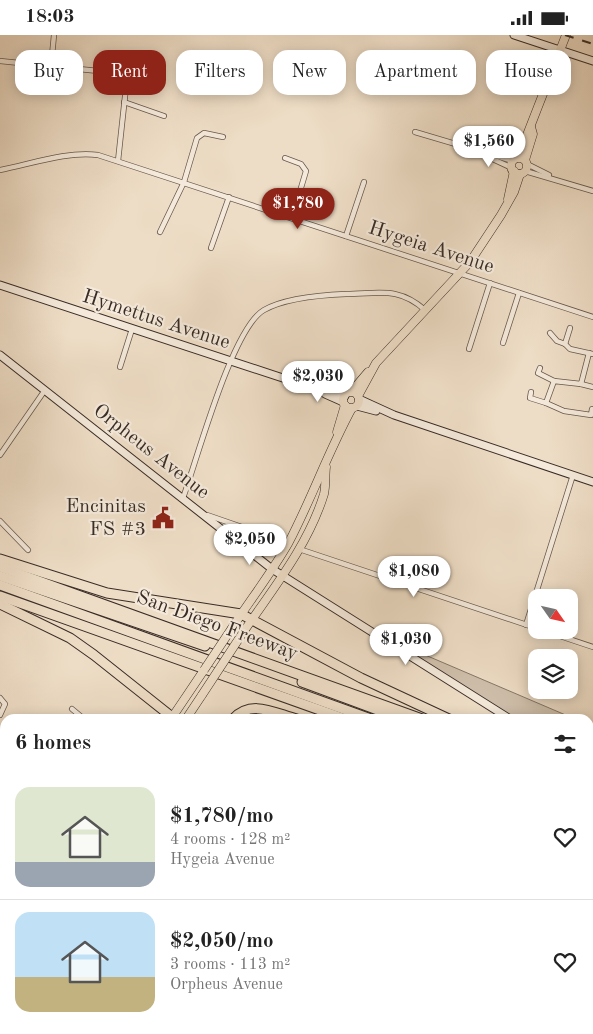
<!DOCTYPE html>
<meta charset="utf-8">
<style>
body{margin:0;font-family:"Old Standard TT",serif;background:#f2f2f2;color:#222;height:100vh;display:flex;flex-direction:column;font-size:19px;white-space:nowrap}
*{box-sizing:border-box;margin:0}
p{font-size:16px;color:#767676}
.icon{flex:none;width:28px;height:28px;fill:none;stroke:currentColor;stroke-width:2;stroke-linecap:round;stroke-linejoin:round}
.map{position:relative;flex:1;overflow:hidden}
.panel{position:absolute;left:0px;top:679px;width:594px;height:321px;display:flex;flex-direction:column;background:#fff;border-radius:15px 15px 0 0;box-shadow:0 2px 12px #0003}
.panel>*{flex:none}
.guide{position:absolute;left:15px;top:15px;width:564px;height:45px;display:flex;gap:10px}
.needle{width:32px;rotate:124deg}
.fabs{position:absolute;left:528px;top:554px;display:grid;gap:10px}
.fabs a{display:grid;place-items:center;width:50px;height:50px;border-radius:10px;background:#fff;box-shadow:0 2px 12px #0003;font-size:25px}
.price{position:absolute;translate:-50% -42px;padding:0 11px;border-radius:18px;background:#fff;color:#222;font-size:16px;line-height:32px;filter:drop-shadow(0 1px 2px #0008)}
.price::after{content:'';position:absolute;left:50%;top:30px;width:15px;height:11px;margin-left:-8px;background:inherit;clip-path:polygon(0 0,100% 0,50% 100%)}
.price.active{background:#8f2418;color:#fff}
ul{padding:0;list-style:none}
li{display:flex;align-items:center;gap:15px;height:125px;padding:0 15px}
li+li{border-top:1px solid #e0e0e0}
li span{display:grid;place-items:center;flex:none;width:140px;height:100px;border-radius:15px;color:#555}
li>.icon{margin-inline-start:auto}
span .icon{width:60px;height:60px;fill:#fffc;stroke-width:1}
li b{font-size:21px}
h2{display:flex;justify-content:space-between;align-items:center;height:60px;padding:0 15px;font-size:21px}
.tag{padding:0 18px;border-radius:15px;background:#fff;box-shadow:0 2px 12px #0003;font-size:18px;line-height:45px}
.tag.active{background:#8f2418;color:#fff}
.status{display:flex;justify-content:space-between;align-items:center;height:35px;padding:0 25px;background:#fff;direction:ltr}
.status svg{height:14px;fill:currentColor}
.map>svg:first-child{display:block}
</style>
<div class="status"><b>18:03</b><svg viewBox="0 0 49 12"><path d="M0 12V9h3v3zM5 12V6h3v6zM10 12V3h3v9zM15 12V0h3v12zM26 1h20v11H26zM47 4h2v5h-2z"/></svg></div>
<div class="map">
<svg width="593" height="999" viewBox="0 0 593 999">
<rect width="100%" height="100%" fill="#eeddc6"/>
<filter id="stains"><feTurbulence type="fractalNoise" baseFrequency=".004" numOctaves="4"/><feColorMatrix values="0 0 0 0 .2 0 0 0 0 .09 0 0 0 0 .02 0 0 0 .5 -.17"/></filter>
<radialGradient id="worn" r=".72"><stop offset=".6" stop-color="#630" stop-opacity="0"/><stop offset="1" stop-color="#630" stop-opacity=".3"/></radialGradient>
<path fill="#cfbfab" stroke="#847668" d="M369,596l206,88h-67z"/>
<g fill="none" stroke-linecap="round" stroke-linejoin="round">
<g stroke="#66584e" stroke-width="6">
<g id="street">
<path d="M0,26l118,12 9,5 -9,83"/>
<path d="M51,31l3,-31"/>
<path d="M124,67l40,14"/>
<path d="M415,97l98,29"/>
<path d="M484,120l28,13"/>
<path d="M285,123l16,6 5,7 -14,47"/>
<path d="M527,129l22,11"/>
<path d="M0,135c31,-6 67,-19 98,-15l495,162"/>
<path d="M525,136l68,20"/>
<path d="M160,197l24,-50 13,-44 7,-5 19,4"/>
<path d="M346,201l18,-54"/>
<path d="M211,213l18,-51"/>
<path d="M550,298l7,8 8,3 5,-16"/>
<path d="M503,308l16,-50"/>
<path d="M565,309l5,5 23,5"/>
<path d="M469,314l21,-66"/>
<path d="M120,332l12,-38"/>
<path d="M540,333l-2,5 16,8"/>
<path d="M581,349l12,3"/>
<path d="M531,357l-1,6 16,5 8,-22 27,3 8,-31"/>
<path d="M546,368l18,8 27,4 1,-6"/>
<path d="M0,420l45,-65"/>
<path d="M183,463c14,-38 49,-170 81,-188 21,-12 58,-15 82,-16 33,0 52,-8 79,16"/>
<path d="M207,480l55,19 8,9"/>
<path d="M0,486l28,29"/>
<path d="M299,514l237,79"/>
<path d="M526,590l47,-150"/>
<path d="M542,595l51,17"/>
<path d="M0,663l5,6 -5,11"/>
<path d="M72,674l12,10"/>
<path d="M0,714l5,4"/>
<path d="M0,817l5,4"/>
<path d="M0,915l5,3"/>
<path d="M282,999l3,-4"/>
<path d="M355,999l1,-4"/>
<path d="M419,999l3,-4"/>
</g>
</g>
<g stroke="#382c26" stroke-width="9">
<g id="secondary">
<path d="M514,0l79,26"/>
<path d="M0,250l301,99 44,12"/>
<path d="M0,320l272,214 238,150"/>
<path d="M325,359l18,8"/>
<path d="M359,364l35,16 199,67"/>
<path d="M357,371l19,5"/>
<path d="M589,722l4,1"/>
<path d="M589,797l4,2"/>
<path d="M395,995l6,4"/>
</g>
</g>
<g stroke="#382c26" stroke-width="9">
<g id="primary">
<path d="M518,123l48,-123"/>
<circle cx="519" cy="131" r="8"/>
<path d="M525,125l8,-26 -2,-7"/>
<path d="M508,164l6,-28"/>
<path d="M351,357l17,-20"/>
<circle cx="351" cy="365" r="8"/>
<path d="M358,361l18,-33 94,-101 31,-47 13,-23 6,-18"/>
<path d="M337,397l8,-27"/>
<path d="M232,593c19,-29 40,-56 57,-86 23,-44 39,-90 63,-134"/>
<path d="M242,599c30,-44 66,-88 82,-140 2,-9 1,-19 2,-27"/>
<path d="M171,684l33,-49"/>
<path d="M186,684l16,-24"/>
<path d="M0,935l5,-7"/>
<path d="M0,952l5,-7"/>
</g>
</g>
<g stroke="#382c26" stroke-width="11">
<g id="highway">
<path d="M0,524l107,34 134,21 120,64 88,41"/>
<path d="M0,532l422,152"/>
<path d="M0,541l205,70"/>
<path d="M0,550l371,134"/>
<path d="M0,561l345,123"/>
<path d="M0,569l70,34 24,17 78,62"/>
<path d="M302,647l100,37"/>
<path d="M233,684c19,-20 41,-6 64,0"/>
<path d="M589,744l4,2"/>
<path d="M589,752l4,1"/>
<path d="M589,762l4,1"/>
<path d="M589,771l4,1"/>
</g>
</g>
<use href="#street" stroke="#f4e9da" stroke-width="4.5"/>
<use href="#secondary" stroke="#f4e9da" stroke-width="7"/>
<use href="#primary" stroke="#eeddc6" stroke-width="8"/>
<use href="#highway" stroke="#eeddc6" stroke-width="9"/>
<path stroke="#382c26" stroke-width="2" stroke-dasharray="9 9" stroke-linecap="butt" d="M565,0l28,9"/>
<g stroke="#382c26" stroke-width="9" stroke-linecap="butt">
<g id="primary-bridge">
<path d="M204,635l28,-42"/>
<path d="M202,660l40,-61"/>
</g>
</g>
<use href="#primary-bridge" stroke="#eeddc6" stroke-width="8"/>
</g>
<defs>
<g id="civic-bare" transform="scale(1.725)"><path d="M-.6-6.5H3V-4.5H.6V-3L4-1V1h2V6H-6V1h2V-1L-.6-3ZM-1.2 2.5V6h2.4V2.5Z" fill="#8f2418" stroke="#f4e9da" stroke-width="2.5" paint-order="stroke"/></g>
</defs>
<g fill-rule="evenodd">
<use href="#civic-bare" x="163" y="483"/>
</g>
<g text-anchor="middle" dominant-baseline="central" stroke-width="4.5" stroke-linejoin="round" paint-order="stroke">
<g font-size="20" fill="#382c26" stroke="#f4e9da">
<text transform="translate(431 213) rotate(18)">Hygeia Avenue</text>
<text transform="translate(156 285) rotate(18)">Hymettus Avenue</text>
<text transform="translate(151 417) rotate(38)">Orpheus Avenue</text>
<text transform="translate(217 591) rotate(20)">San Diego Freeway</text>
</g>
<g font-size="20" fill="#382c26" stroke="#f4e9da" text-anchor="end">
<text x="146" y="472">Encinitas<tspan x="146" dy="23">FS #3</tspan></text>
</g>
</g>
<rect width="100%" height="100%" filter="url(#stains)"/>
<rect width="100%" height="100%" fill="url(#worn)"/>
</svg>
<div class="fabs">
<a><svg class="needle" viewBox="-14 -14 28 28"><path d="M0-13l5 13h-10z" fill="#e53935"/><path d="M0 13l5-13h-10z" fill="#767676"/></svg></a>
<a><svg class="icon" aria-label="layers" viewBox="0 0 24 24"><path d="M12 4l9 5-9 5-9-5zM3 14l9 5 9-5"/></svg></a>
</div>
<b class="price" style="left:489px;top:133px">$1,560</b>
<b class="price active" style="left:298px;top:195px">$1,780</b>
<b class="price" style="left:318px;top:368px">$2,030</b>
<b class="price" style="left:250px;top:531px">$2,050</b>
<b class="price" style="left:414px;top:563px">$1,080</b>
<b class="price" style="left:406px;top:631px">$1,030</b>
<div class="guide">
<a class="tag">Buy</a>
<a class="tag active">Rent</a>
<a class="tag">Filters</a>
<a class="tag">New</a>
<a class="tag">Apartment</a>
<a class="tag">House</a>
</div>
<section class="panel">
<h2>6 homes<svg class="icon" aria-label="filters" viewBox="0 0 24 24"><path d="M4 7h16M4 17h16"/><circle cx="9" cy="7" r="2"/><circle cx="15" cy="17" r="2"/></svg></h2>
<ul>
<li><span style="background:linear-gradient(#dfe7d0 75%,#9aa5b1 0)"><svg class="icon" aria-label="home" viewBox="0 0 24 24"><path d="M3 11l9-7 9 7M6 9v11h12V9"/></svg></span><div><b>$1,780/mo</b><p>4 rooms · 128 m²</p><p>Hygeia Avenue</p></div><svg class="icon" aria-label="heart" viewBox="0 0 24 24"><path d="M12 20l-8-8c-3-5 5-10 8-4 3-6 11-1 8 4z"/></svg></li>
<li><span style="background:linear-gradient(#bfe0f5 65%,#c2b280 0)"><svg class="icon" aria-label="home" viewBox="0 0 24 24"><path d="M3 11l9-7 9 7M6 9v11h12V9"/></svg></span><div><b>$2,050/mo</b><p>3 rooms · 113 m²</p><p>Orpheus Avenue</p></div><svg class="icon" aria-label="heart" viewBox="0 0 24 24"><path d="M12 20l-8-8c-3-5 5-10 8-4 3-6 11-1 8 4z"/></svg></li>
</ul>
</section>
</div>
